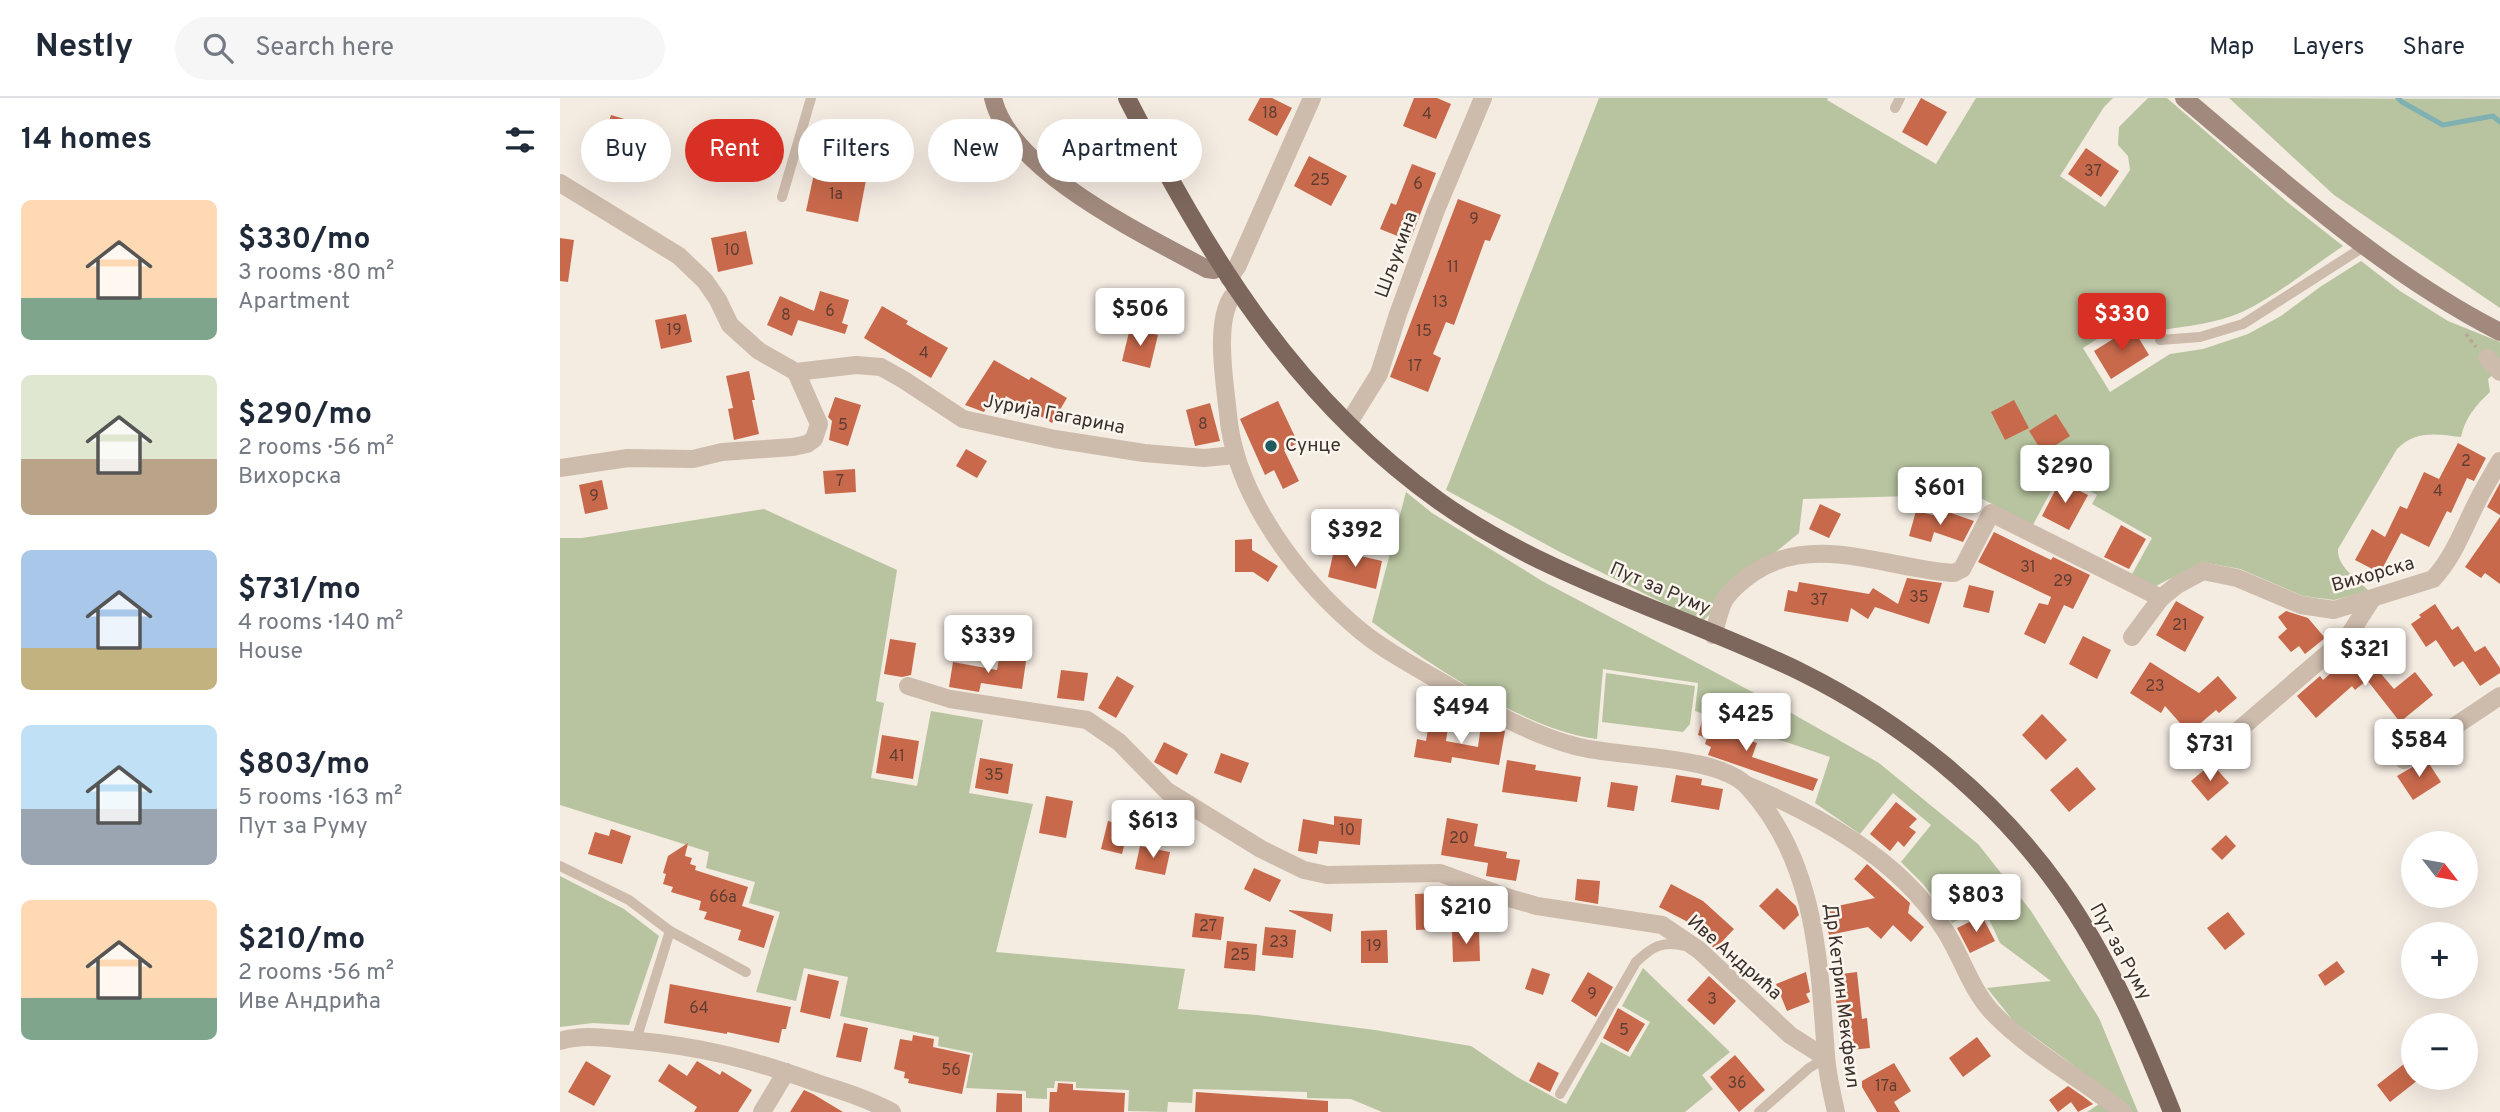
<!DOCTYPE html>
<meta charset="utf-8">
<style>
body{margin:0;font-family:Overpass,sans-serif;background:#f6f6f7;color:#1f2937;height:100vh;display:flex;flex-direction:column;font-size:26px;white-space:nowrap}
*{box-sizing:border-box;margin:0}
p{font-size:23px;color:#747a83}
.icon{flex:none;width:38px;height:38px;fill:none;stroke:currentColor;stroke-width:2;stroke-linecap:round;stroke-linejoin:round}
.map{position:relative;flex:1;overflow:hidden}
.side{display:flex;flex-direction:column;background:#fff;width:560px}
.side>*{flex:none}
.hud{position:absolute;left:21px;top:21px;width:665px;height:63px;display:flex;gap:14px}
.needle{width:46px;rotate:121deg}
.controls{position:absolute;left:1841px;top:733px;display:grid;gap:14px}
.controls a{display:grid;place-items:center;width:77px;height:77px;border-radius:50%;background:#fff;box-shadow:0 7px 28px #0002;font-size:35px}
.price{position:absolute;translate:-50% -60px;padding:0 16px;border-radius:7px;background:#fff;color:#222;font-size:23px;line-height:46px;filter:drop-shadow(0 2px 4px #0008)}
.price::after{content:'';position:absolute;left:50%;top:42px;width:21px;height:16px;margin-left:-10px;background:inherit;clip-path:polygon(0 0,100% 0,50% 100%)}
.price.current{background:#d93025;color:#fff}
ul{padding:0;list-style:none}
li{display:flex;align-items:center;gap:21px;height:175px;padding:0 21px}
li span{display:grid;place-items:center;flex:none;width:196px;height:140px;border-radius:10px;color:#555}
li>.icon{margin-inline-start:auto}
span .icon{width:84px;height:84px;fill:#fffc;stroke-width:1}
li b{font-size:30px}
h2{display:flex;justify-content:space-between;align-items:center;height:84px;padding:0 21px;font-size:30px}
.tag{padding:0 24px;border-radius:32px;background:#fff;box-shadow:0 7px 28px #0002;font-size:24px;line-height:63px}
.tag.current{background:#d93025;color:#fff}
header{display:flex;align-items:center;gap:42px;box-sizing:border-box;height:98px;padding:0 35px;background:#fff;border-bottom:2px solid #e0e1e3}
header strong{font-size:33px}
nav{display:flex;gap:38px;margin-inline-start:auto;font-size:24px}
.search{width:490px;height:63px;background:#f6f6f7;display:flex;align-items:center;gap:18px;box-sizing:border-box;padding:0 24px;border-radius:38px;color:#747a83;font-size:26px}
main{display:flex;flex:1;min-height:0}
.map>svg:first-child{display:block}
</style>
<header>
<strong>Nestly</strong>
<div class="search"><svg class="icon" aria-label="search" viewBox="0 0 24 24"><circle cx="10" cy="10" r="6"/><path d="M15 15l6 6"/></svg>Search here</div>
<nav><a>Map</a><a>Layers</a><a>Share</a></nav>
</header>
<main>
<section class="side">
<h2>14 homes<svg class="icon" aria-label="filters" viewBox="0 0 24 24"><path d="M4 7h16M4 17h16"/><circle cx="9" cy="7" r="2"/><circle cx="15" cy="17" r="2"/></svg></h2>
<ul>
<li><span style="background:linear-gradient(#ffd9b3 70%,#7fa58c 0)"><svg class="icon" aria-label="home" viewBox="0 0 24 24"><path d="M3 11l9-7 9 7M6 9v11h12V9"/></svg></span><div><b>$330/mo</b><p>3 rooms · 80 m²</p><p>Apartment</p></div></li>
<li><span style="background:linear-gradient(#dfe7d0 60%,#b9a48a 0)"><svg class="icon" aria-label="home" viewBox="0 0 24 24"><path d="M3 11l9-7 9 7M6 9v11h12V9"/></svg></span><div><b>$290/mo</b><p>2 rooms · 56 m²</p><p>Вихорска</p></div></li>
<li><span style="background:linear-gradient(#a9c7e8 70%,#c2b280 0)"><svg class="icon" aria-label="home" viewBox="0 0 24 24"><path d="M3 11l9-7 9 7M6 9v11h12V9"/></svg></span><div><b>$731/mo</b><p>4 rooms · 140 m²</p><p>House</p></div></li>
<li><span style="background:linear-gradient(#bfe0f5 60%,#9aa5b1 0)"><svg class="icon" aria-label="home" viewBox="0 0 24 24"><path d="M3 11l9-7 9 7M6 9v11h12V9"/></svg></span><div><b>$803/mo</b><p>5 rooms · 163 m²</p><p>Пут за Руму</p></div></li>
<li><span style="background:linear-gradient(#ffd9b3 70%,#7fa58c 0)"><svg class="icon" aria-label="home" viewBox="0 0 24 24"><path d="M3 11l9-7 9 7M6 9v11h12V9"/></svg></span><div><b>$210/mo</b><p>2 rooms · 56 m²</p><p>Иве Андрића</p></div></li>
</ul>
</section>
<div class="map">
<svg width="1940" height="1014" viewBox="0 0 1940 1014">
<rect width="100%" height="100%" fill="#f4ebe1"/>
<g fill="#b8c4a0">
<path d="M1039,0h229l-1,2 109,64 40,-66h137l-9,9 -44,69 45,31 25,-37 -2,-14 -10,-11 1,-18 29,-29h19l120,104 56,44c-33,22 -65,49 -101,66 -25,11 -54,14 -80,18l-15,-23 -64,41 27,44 60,-38 33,-5 45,-15 33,-18 39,-29 41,-26 39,30 48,30 52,21v27l-12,10 2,13c-14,13 -25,26 -29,45 -24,-3 -46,-7 -64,12l-59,100c-1,18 19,30 31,42l-35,9 -31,-4 -63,-27 -38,-7 -48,25 -23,-11 21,-38 -60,-34 5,-9 -37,-21 -27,51 -113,-58 -9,29 -108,3 -4,34 -40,33 -57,56 -142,-70 -114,-62z"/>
<path d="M1669,0l271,1v209l-166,-113z"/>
<path d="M846,394l26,21 110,68 237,125 100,57 99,81 53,67 68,107 39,94h-51l12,-8 -26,-39 -58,-42 -28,-35 64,-7 -51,-38 -16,-35 -32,15 -29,-39 -22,-22 30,-37 -38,-32 -33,41 -45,-31 15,-46 -135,-46 3,-28 -95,-14 -6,70c-70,-8 -168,-75 -225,-117z"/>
<path d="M204,411l133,61 -21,131 8,2 -13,75 46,8 14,-75 52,9 -14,73 64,11 -37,148 189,17 -7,40 79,6 118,15 96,16 46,31 49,27 35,-62 29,15 20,-35 -28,-16 21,-38 87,84 -28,23 11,14 -28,23h-303l-31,-13 -44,-1v-6l-114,-3 -1,14 -24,-1 -1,10 -39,-1 1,-21 -53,-2v-6l-21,-1 -1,7h-7v11l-21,-1v-7l-60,-3 7,-35 -35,-7 1,-9 -99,-21 8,-39 -44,-9 -8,33 -40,-9 24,-80 -31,-9 6,-21 -49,-14 3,-16 -149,-47v-267h22z"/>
<path d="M1046,575l89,13 -5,38 -7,8 -81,-10z"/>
<path d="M0,778l64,33 35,27 -30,89 -36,-2 -33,4z"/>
</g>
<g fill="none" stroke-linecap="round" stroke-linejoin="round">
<path stroke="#7fb0b2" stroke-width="5" d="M1838,0l4,4 41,23 50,-9 7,6"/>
</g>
<g fill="#c8694b">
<path d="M700,0h12l20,10 -15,28 -29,-16z"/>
<path d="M854,0h23l14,6 -15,35 -33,-13z"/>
<path d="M1361,0l26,14 -20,34 -25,-14z"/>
<path d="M51,17l27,8 -13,43 -27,-8z"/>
<path d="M153,28l51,10 -9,43 -51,-11z"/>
<path d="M1526,50l33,23 -18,26 -33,-23z"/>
<path d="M749,58l38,20 -16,30 -37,-20z"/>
<path d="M852,66l24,9 -26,68 -30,-12 11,-26 5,2z"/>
<path d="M255,71l51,11 -8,42 -52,-11z"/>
<path d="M898,101l43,16 -11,26 -5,-1 -31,85 -8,-3 -13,32 8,4 -13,34 -38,-15z"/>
<path d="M186,133l7,33 -35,8 -7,-34z"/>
<path d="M0,140l14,2 -6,42 -8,-1z"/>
<path d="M260,193l29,9 -7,23 6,2 -3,9 -47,-14 -6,16 -25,-11 13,-29 34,15z"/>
<path d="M322,208l26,15 -2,3 42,24 -17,30 -67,-40z"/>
<path d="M126,216l6,28 -31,7 -6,-29z"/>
<path d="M1572,229l17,28 -38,24 -17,-28z"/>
<path d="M570,230l28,7 -8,33 -28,-7z"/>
<path d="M434,262l35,20 2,-3 36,21 -15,25 -46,-27 -6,11 -10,-6 -6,11 -19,-7z"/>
<path d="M189,273l6,29h-3l7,34 -25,6 -6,-31 5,-1 -7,-32z"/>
<path d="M275,299l26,8 -13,41 -19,-6 3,-19 -4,-4z"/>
<path d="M1454,302l15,28 -24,12 -14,-28z"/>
<path d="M718,303l20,42 -14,7 15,31 -16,8 -9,-19 -9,5 -25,-56z"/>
<path d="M650,305l10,38 -25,5 -9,-36z"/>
<path d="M1496,316l14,22 -27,17 -14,-22z"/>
<path d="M1898,345l28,15 -12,23 -7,-3 -16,35 -4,-2 -18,36 -28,-14 -21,40 -25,-13 17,-31 13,8 15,-31 7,3 17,-37 15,7z"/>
<path d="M406,351l21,12 -10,17 -21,-12z"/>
<path d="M295,371l1,23 -31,2 -2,-23z"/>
<path d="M42,382l6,29 -23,5 -6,-29z"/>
<path d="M1500,383l28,14 -19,35 -27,-14z"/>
<path d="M1940,385v32l-13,-8z"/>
<path d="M1260,406l21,10 -12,24 -20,-9z"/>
<path d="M1356,413l30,7 2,-6 26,9 -11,21 -29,-10 -3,10 -22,-6z"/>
<path d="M1940,419v67l-15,-11 -4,5 -16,-11z"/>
<path d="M1561,427l25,14 -17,30 -25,-12z"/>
<path d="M1434,434l57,28 2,-3 37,18 -17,34 -9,-4 -19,39 -21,-10 15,-31 9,2 3,-8 -73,-35z"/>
<path d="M692,441v11l26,16 -10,16 -15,-10h-18v-32z"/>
<path d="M774,452l48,11 -6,28 -48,-12z"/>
<path d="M1347,480l35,5 -13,41 -54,-17 -7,12 -17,-11 -3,14 -64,-11 4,-21 9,2 2,-10 70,12 4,-6 25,16z"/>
<path d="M1409,487l25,6 -5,22 -26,-6z"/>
<path d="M1616,503l28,16 -19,35 -29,-17z"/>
<path d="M1875,506l17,26 6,-4 17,26 10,-6 15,22v5l-20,13 -17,-25 -9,6 -18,-27 -10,7 -15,-23 10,-7 -2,-2z"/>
<path d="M1726,513l22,7 17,20 -20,16 -6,-8 -8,6 -13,-15 9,-8 -9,-12z"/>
<path d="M1523,538l28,14 -14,29 -28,-15z"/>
<path d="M330,541l26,4 -5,32 -9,2 -18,-3z"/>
<path d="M1799,550l35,41 21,-17 18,23 -33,27 -33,-42 -12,10 -3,-4 -36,32 -19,-22 23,-20 3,4z"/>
<path d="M439,560l27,3 -4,28 -41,-6 -2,9 -30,-5 4,-25 44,8z"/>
<path d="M1590,564l49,31 19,-17 19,22 -18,15 -3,-3 -27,23 -24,-27 -4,7 -31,-20z"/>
<path d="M501,572l27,3 -4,28 -27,-3z"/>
<path d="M557,578l17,10 -18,32 -18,-10z"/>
<path d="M1482,616l25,26 -21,20 -24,-25z"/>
<path d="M1143,619l42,13 -3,8 15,5 -5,14 66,22 -5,12 -105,-36 3,-8 -6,-3 2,-6 -9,-3z"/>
<path d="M869,626l19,3 -2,14 32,6 3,-22 24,6 -6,34 -47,-8 -1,6 -37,-6 3,-18 9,2z"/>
<path d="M322,637l37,6 -6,38 -37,-6z"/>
<path d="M604,644l24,12 -11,21 -23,-13z"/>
<path d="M661,655l28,10 -8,20 -27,-10z"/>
<path d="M420,660l33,6 -5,30 -33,-6z"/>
<path d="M1866,661l15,23 -28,18 -16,-24z"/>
<path d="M947,662l29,5 -1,5 46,7 -4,25 -75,-10z"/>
<path d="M1654,668l15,17 -21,18 -17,-20 13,-11z"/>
<path d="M1517,669l19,22 -27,23 -19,-22z"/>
<path d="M1116,677l26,4 -1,6 22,4 -4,21 -48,-8z"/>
<path d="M1051,684l27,4 -4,25 -27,-4z"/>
<path d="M486,698l27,5 -7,37 -27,-5z"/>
<path d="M1336,704l21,17 -8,8 7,5 -12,15 -6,-6 -8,10 -20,-17z"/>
<path d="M774,718l28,3 -2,26 -41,-4 -2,13 -19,-3 5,-32 31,6z"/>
<path d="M887,720l31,6 -4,22 33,6 -1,6 14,2 -4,21 -30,-5 2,-13 -47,-8z"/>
<path d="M548,723l21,5 -7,28 -21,-5z"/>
<path d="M51,731l20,7 -9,28 -34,-10 7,-22 14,4z"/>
<path d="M1666,737l10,11 -14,14 -11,-11z"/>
<path d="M128,745l-3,13 7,2 -2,6 6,2 -1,4 53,17 -6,19 32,10 -10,32 -26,-8 3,-10 -37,-11 3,-7 -8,-2 2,-9 -30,-9 2,-5 -10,-3 3,-10 -3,-1 5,-17z"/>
<path d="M580,748l30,6 -5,23 -30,-6z"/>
<path d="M1307,766l43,39 -2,10 16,14 -13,15 -18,-17 -12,14 -13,-12 -39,8 -6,-26 52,-11 -21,-19z"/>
<path d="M694,770l27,12 -11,22 -26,-13z"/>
<path d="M1017,781l23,2 -2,23 -23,-4z"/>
<path d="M1111,786l32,17 31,28 -19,20 -29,-28 -27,-14z"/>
<path d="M1217,790l19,18 3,9 -15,15 -25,-24z"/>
<path d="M882,795l1,36 -27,1 -1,-36z"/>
<path d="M729,812l44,4 -2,18 -42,-21z"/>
<path d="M1668,814l17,22 -20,16 -18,-22z"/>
<path d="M635,815l29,4 -3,23 -29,-3z"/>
<path d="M1422,818l13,25 -25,12 -13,-25z"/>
<path d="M705,829l31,3 -3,28 -31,-3z"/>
<path d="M827,832l1,33h-27v-32z"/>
<path d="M919,833l1,30 -27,1 -1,-30z"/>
<path d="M667,843l30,3 -2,27 -31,-3z"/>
<path d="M1777,863l8,11 -20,14 -7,-11z"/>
<path d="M972,870l18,6 -7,21 -18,-6z"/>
<path d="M1028,874l25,15 -17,30 -25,-16z"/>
<path d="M1246,874l4,20 -4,2 4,8 -23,9 -11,-27z"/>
<path d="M1297,874l5,47 5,-1 3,30 -28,3 -9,-76z"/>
<path d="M248,876l31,7 -9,38 -30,-7z"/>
<path d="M1149,878l27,25 -22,24 -27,-25z"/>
<path d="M110,886l121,23 -5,22h-4l-3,14 -52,-11v2l-63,-11z"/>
<path d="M1058,910l27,16 -17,28 -25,-14z"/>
<path d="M284,925l24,5 -7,34 -25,-5z"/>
<path d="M353,937l21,4 -1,8 37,8 -8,39 -54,-11 1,-4 -5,-1 1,-6 -11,-3 6,-30 12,2z"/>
<path d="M1417,939l14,19 -28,21 -14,-19z"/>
<path d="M1175,957l30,35 -26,22 -29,-35z"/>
<path d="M26,963l25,15 -17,30 -26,-14z"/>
<path d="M137,963l23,14 2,-4 30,19 -14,22h-44l3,-5 -39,-26 11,-17 18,12z"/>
<path d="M978,964l21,11 -9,19 -21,-11z"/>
<path d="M1334,965l17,28 -17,11 6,10h-23l-15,-25v-6z"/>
<path d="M1844,966l9,10v4l5,2 -28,22 -13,-17z"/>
<path d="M498,985l15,1v6l52,3 -1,19h-75l1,-20h7z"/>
<path d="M1508,988l16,11 9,7 -15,8 -7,-10 -13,10 -9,-12z"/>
<path d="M244,992l9,4 30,18h-53z"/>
<path d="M636,994l132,9v11h-133z"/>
<path d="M437,995l25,1v18h-26z"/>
</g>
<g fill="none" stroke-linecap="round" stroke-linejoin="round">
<path stroke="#b9a596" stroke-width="3.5" stroke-dasharray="3.5 3.5" stroke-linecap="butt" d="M1906,236l10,13"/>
<g stroke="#cdbbac" stroke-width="10">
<path d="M1335,10l5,-10"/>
<path d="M222,99l29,-99"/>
<path d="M1600,242l40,-3 43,-13 122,-78"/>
<path d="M0,768l69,34 41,31 76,41"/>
<path d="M76,942l34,-109"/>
<path d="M1000,996l76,-132c16,-15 26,-22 49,-16"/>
<path d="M1199,1014l50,-44 17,-10"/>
</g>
<g stroke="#cdbbac" stroke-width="18">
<path d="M0,85l119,73 26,25 13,19 12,25 29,26 37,21 60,-7 25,2 23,13 59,39 92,20 89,14 60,5 31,-3"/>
<path d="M669,180l8,-11 75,-169"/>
<path d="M677,193c-25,22 -12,92 -9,123 7,82 72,167 134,218 26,21 59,38 88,55 40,24 80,47 125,59 43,12 142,8 173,41 68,74 71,174 78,268 1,19 6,38 10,57"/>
<path d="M1927,260l13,14"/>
<path d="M788,326l31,-50 19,-60 38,-104 47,-112"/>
<path d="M0,370l68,-10 65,1 29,-7 71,-5 14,-3 7,-5 5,-15 -23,-52"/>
<path d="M1153,537c4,-11 6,-26 12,-36 7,-10 18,-19 28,-26 60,-41 136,-4 201,0l8,-4 29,-56 170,85"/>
<path d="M1572,539l29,-39 16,-13 26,-14 34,7 64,27 33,5 99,-31c20,-21 30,-49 43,-75 7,-15 16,-29 24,-43"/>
<path d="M348,588l42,13 137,21 32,22 48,49 94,58 43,21 23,5 113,-2 66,24 31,9 125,19 37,25 91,85 36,23"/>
<path d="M1645,661l144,-124 23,-36"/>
<path d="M1844,662l96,-64"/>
<path d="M1187,687c73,31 150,73 195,141 19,27 27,61 50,86 38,40 89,66 131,100"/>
<path d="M0,943c22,-7 46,-3 69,-1 71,6 122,19 188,43 26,8 51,16 75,29"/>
<path d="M202,1014l24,-40"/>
</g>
<g stroke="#a18a7d" stroke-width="18">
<path d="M433,0c17,74 152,137 214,171l7,1 7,-4"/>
<path d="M1624,0c100,84 199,174 316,234"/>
</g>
<path stroke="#7d675c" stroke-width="18" d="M567,0c81,157 165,298 312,403 109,78 243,113 362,171 101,50 194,125 259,217 48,68 81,146 112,223"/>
</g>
<circle fill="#1f5a5e" stroke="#fbf5ee" stroke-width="2.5" cx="711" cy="348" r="7"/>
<g text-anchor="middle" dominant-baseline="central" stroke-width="5" stroke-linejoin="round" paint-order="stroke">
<g font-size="16" fill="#5e3e33">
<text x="710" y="16">18</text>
<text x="867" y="17">4</text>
<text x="1533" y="74">37</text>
<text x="760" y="83">25</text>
<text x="858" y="87">6</text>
<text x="276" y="97">1a</text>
<text x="914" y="122">9</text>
<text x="172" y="153">10</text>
<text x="893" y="170">11</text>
<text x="880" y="205">13</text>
<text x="270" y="214">6</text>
<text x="226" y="218">8</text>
<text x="114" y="233">19</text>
<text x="864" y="234">15</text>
<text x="364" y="256">4</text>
<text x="855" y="269">17</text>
<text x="643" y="327">8</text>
<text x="283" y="328">5</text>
<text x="1906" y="364">2</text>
<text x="280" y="384">7</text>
<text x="1878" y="394">4</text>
<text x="34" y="399">9</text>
<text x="1468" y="470">31</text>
<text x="1503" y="484">29</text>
<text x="1359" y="500">35</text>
<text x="1259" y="503">37</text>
<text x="1620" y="528">21</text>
<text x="1595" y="589">23</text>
<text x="337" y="659">41</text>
<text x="434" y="678">35</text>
<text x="787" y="733">10</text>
<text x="899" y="741">20</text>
<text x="163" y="800">66a</text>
<text x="648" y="829">27</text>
<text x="719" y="845">23</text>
<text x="814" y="849">19</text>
<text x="680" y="858">25</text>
<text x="1032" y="897">9</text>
<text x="1152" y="902">3</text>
<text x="139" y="911">64</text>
<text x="1064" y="933">5</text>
<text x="391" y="973">56</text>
<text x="1177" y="986">36</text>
<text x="1326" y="989">17a</text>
</g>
<g font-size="19" fill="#3b302b" stroke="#fbf5ee">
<text transform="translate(837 157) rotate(-70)">Шљукина</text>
<text transform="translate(494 317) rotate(11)">Јурија Гагарина</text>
<text transform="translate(1813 477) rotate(-16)">Вихорска</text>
<text transform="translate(1100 491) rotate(23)">Пут за Руму</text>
<text transform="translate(1560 854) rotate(61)">Пут за Руму</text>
<text transform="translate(1174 860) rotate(41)">Иве Андрића</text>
<text transform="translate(1281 898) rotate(83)">Др Кетрин Мекфеил</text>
</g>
<g font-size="19" fill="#3b302b" stroke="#fbf5ee" text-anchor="start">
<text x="725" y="348">Сунце</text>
</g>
</g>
</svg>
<div class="controls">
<a><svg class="needle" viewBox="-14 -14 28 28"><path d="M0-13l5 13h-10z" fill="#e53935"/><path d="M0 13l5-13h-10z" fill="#747a83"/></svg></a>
<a>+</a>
<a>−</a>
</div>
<b class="price" style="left:580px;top:250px">$506</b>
<b class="price current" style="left:1562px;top:255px">$330</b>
<b class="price" style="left:1505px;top:407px">$290</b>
<b class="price" style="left:1380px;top:429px">$601</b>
<b class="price" style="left:795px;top:471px">$392</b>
<b class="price" style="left:428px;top:577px">$339</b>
<b class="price" style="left:1805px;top:590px">$321</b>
<b class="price" style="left:901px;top:648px">$494</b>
<b class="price" style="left:1186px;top:655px">$425</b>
<b class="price" style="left:1859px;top:681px">$584</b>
<b class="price" style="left:1650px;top:685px">$731</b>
<b class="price" style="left:593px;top:762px">$613</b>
<b class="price" style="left:1416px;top:836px">$803</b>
<b class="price" style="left:906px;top:848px">$210</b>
<div class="hud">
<a class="tag">Buy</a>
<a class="tag current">Rent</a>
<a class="tag">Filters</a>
<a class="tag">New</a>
<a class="tag">Apartment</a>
</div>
</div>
</main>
